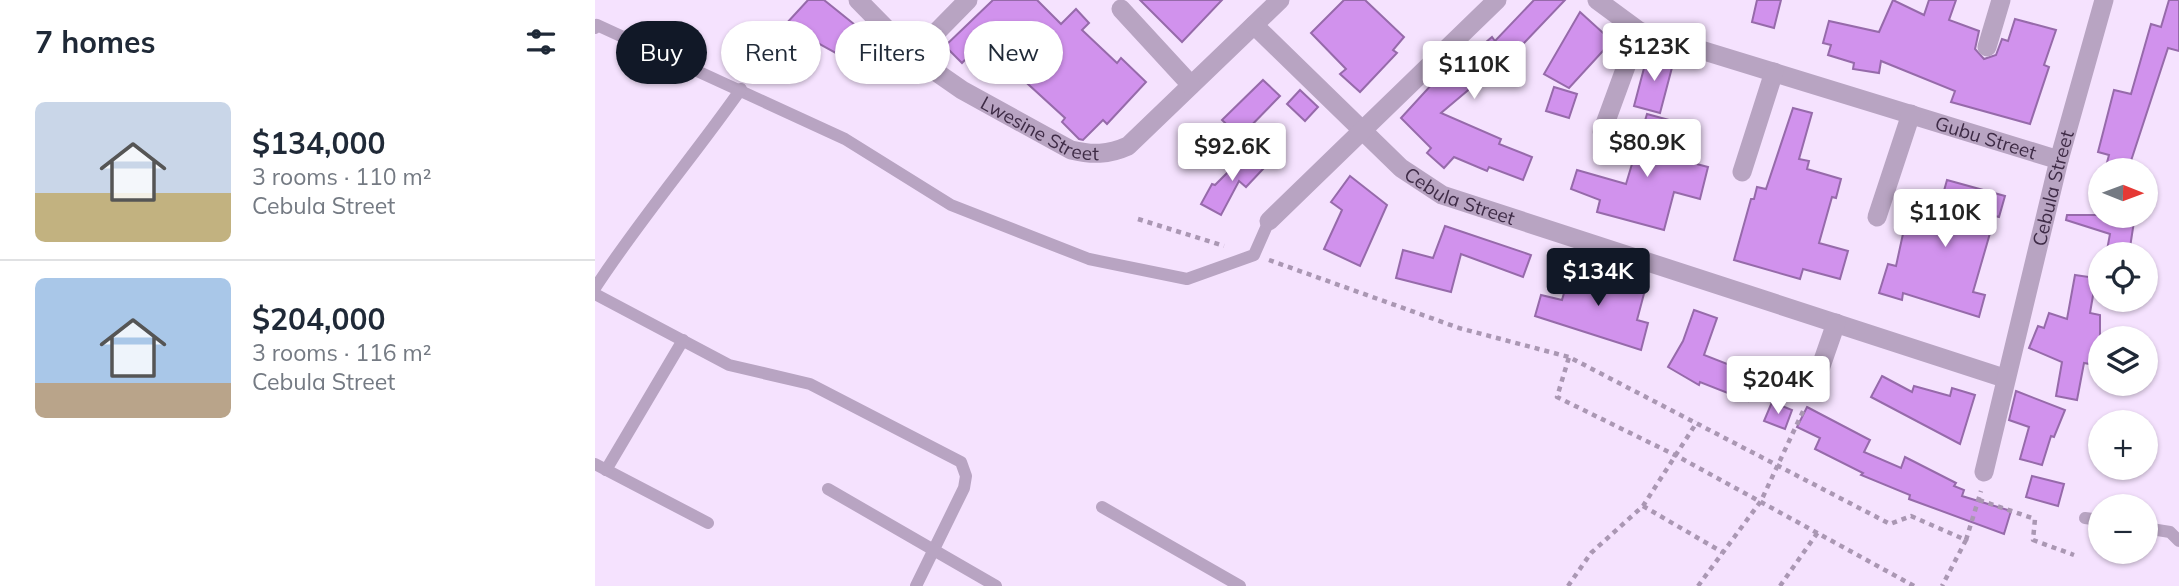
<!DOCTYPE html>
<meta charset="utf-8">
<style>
body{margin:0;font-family:Mulish,sans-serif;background:#f6f6f7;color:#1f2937;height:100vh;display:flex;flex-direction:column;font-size:26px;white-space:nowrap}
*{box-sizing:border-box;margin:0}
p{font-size:23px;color:#747a83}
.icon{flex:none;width:38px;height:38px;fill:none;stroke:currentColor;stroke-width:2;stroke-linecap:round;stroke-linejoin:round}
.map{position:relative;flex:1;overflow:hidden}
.details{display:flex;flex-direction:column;background:#fff;width:595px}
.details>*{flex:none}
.hud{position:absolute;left:21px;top:21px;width:665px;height:63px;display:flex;gap:14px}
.needle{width:46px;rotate:91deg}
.buttons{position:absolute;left:1493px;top:158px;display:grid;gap:14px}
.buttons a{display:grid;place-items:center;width:70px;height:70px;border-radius:50%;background:#fff;box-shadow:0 2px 5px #0004;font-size:35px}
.price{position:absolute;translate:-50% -60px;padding:0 16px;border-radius:7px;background:#fff;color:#222;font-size:23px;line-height:46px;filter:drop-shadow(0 2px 4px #0008)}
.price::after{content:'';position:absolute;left:50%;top:42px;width:21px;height:16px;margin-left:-10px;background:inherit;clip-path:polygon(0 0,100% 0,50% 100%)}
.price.current{background:#111827;color:#fff}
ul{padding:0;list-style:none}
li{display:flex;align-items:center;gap:21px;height:175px;padding:0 35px}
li+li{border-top:2px solid #e0e1e3}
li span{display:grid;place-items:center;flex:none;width:196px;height:140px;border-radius:10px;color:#555}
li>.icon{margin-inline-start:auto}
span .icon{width:84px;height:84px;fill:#fffc;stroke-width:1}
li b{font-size:30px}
h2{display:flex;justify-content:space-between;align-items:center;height:84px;padding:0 35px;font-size:30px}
.tag{padding:0 24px;border-radius:32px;background:#fff;box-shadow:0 2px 5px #0004;font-size:24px;line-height:63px}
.tag.current{background:#111827;color:#fff}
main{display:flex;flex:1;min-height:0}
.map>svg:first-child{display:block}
</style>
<main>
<section class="details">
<h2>7 homes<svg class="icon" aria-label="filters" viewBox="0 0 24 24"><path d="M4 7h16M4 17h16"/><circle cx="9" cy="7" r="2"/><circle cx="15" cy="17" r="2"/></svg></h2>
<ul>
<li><span style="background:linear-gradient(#c9d6e8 65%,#c2b280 0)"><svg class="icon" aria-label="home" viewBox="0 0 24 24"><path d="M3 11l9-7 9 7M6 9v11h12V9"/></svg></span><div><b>$134,000</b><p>3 rooms · 110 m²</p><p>Cebula Street</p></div></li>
<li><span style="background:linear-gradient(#a9c7e8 75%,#b9a48a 0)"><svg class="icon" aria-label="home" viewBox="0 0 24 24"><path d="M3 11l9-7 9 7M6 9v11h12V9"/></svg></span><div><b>$204,000</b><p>3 rooms · 116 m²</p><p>Cebula Street</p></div></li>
</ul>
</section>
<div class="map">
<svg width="1584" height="586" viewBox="0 0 1584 586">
<rect width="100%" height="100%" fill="#f5e2fe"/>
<g fill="#d192ed" stroke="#966aaa" stroke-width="2">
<path d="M213,0h16l51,41 -14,26 -76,-42z"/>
<path d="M398,0h44l24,24 15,-15 13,14 -7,7 35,33 4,-5 25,24 -39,42 -4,-4 -20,20 -4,-1 -17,-17 3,-4 -83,-76 -20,21 -17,-17z"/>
<path d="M545,0h82l-40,42z"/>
<path d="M749,0h21l39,37 -11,13 4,3 -37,39 -20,-18 6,-5 -35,-36z"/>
<path d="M939,0h31l-42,44 -82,69 60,26 -2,5 33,13 -9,23 -34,-13 -2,4 -33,-14 -10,11 -17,-15 4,-5 -30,-30 65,-71 6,7 20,-17 3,4z"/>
<path d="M1162,0h24l-7,28 -22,-6z"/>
<path d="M1298,0l31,15 5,-15h27l-7,20 30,11 -4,18 9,10 12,-4 6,-16 6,2 7,-22 41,11 -12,35 5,2 -19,57 -79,-22 4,-11 -74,-30 -2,12 -26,-4 1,-6 -26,-8 3,-10 -8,-2 6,-22 50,11z"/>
<path d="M1574,0h10v51l-11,-3 -40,122h-23l4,-15 -11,-3 16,-62 17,4 20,-70 10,3z"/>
<path d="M985,12l32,29 -43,47 -25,-14z"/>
<path d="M1053,53l26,7 -14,53 -26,-7z"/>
<path d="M668,80l17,16 -40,41 -18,-17z"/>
<path d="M959,87l23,7 -8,24 -23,-7z"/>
<path d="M705,90l18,17 -13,14 -18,-17z"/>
<path d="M1198,108l19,5 -13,46 10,2 -2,8 34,10 -5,19 -4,-1 -13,46 29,8 -8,28 -37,-10 -3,10 -66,-19 17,-61h3l3,-12 9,2z"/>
<path d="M1052,114l33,9 -10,34 38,10 -8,32 -26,-7 -10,38 -67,-18 3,-12 -29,-11 6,-19 49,14z"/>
<path d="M654,151l15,17 -18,19 -7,-6 -18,34 -20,-11 11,-20 3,1z"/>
<path d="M755,176l37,29 -27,61 -36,-17 18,-39 -11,-8z"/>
<path d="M1352,180l58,16 -6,21 -4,-1 -22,76 12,3 -6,22 -76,-24 -1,7 -23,-7 9,-29 8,2 15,-69 29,8z"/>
<path d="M1472,215h68l-6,39 -22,-4 3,-16 -44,-14z"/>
<path d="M850,226l86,29 -8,22 -62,-23 -10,38 -55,-14 7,-28 30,8z"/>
<path d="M977,265l73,25 -8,30 11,3 -7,27 -106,-34 6,-21 21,5z"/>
<path d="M1480,275l21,3 -6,35 10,2v51l-16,-3 -7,37 -21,-4 6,-34 -33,-14 9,-22 6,2 5,-15 18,6z"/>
<path d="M1099,310l23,8 -13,37 54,21 -10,25 -48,-19 -1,3 -31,-18 15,-26z"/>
<path d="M1287,376l30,16 2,-6 36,10 2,-8 23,7 -15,49 -89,-47z"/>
<path d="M1421,391l49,19 -11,27 -3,-1 -9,29 -22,-6 9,-32 -20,-7z"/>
<path d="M1177,402l20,8 -7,19 -21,-8z"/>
<path d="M1212,407l63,33 -6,12 37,16 4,-11 51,26 -2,3 10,4 -2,6 49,15 -7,23 -95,-35 1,-4 -49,-20 2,-2 -48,-24 5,-11 -23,-11z"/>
<path d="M1437,476l32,8 -6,22 -32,-9z"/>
</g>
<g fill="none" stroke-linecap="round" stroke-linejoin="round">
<g stroke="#aa97b3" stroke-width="4.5" stroke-dasharray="5 5" stroke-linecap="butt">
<path d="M543,219l86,27"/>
<path d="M674,260l190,68 110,29"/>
<path d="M1384,500l56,19 -2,21 41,15"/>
<path d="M1048,506l79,46"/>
<path d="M1371,540l15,-49"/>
<path d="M973,586l23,-33 52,-47 54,-84"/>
<path d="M1103,586l63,-85 44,-94"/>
<path d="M1185,586l38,-54"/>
<path d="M1319,586l-237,-130 -120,-59 12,-40 321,167 21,-8 55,24 -24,46"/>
</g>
<g stroke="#b8a4c2" stroke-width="12">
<path d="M0,28l2,-3 248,114 106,66 138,54 98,20 67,-24 15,-34"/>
<path d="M0,288c45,-69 99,-132 146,-199"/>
<path d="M0,294l134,71 81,19 151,78 5,14 -2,12 -48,98"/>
<path d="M0,464l113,59"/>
<path d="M11,470l77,-130"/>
<path d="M233,489l168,97"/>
<path d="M507,507l138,79"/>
<path d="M1490,518l15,2"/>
<path d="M1550,528l25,4 9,9"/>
</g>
<g stroke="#b8a4c2" stroke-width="19">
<path id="s1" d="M263,0l55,56 49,34 109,60c21,5 37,5 57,-4l152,-146"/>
<path id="s2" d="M1002,0l42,31 420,129"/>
<path d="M526,9l70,76"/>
<path id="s3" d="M659,25l147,143 41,27 562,183"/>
<path d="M1392,47l14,-47"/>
<path d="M318,56l55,-56"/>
<path d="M1007,132l37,-101"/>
<path d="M1147,172l32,-100"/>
<path d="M1282,217l34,-103"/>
<path d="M674,221l228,-221"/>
<path d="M1218,389l23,-66"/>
<path id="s4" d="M1389,472l75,-312 45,-160"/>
</g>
</g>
<g text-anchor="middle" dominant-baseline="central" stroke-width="7" stroke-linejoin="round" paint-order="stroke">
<g font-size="19" fill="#3e2b46" stroke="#f7f7f7">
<text stroke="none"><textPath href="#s1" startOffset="226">Lwesine Street</textPath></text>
<text stroke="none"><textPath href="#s2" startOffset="415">Gubu Street</textPath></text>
<text stroke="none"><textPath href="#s4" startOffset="292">Cebula Street</textPath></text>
<text stroke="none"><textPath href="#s3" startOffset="271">Cebula Street</textPath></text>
</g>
</g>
</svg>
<div class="buttons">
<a><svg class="needle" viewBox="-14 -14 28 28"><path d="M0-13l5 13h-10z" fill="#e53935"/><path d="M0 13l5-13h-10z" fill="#747a83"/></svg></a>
<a><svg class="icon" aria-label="locate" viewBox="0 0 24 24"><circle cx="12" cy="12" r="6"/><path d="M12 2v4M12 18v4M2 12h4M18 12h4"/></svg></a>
<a><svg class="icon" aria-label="layers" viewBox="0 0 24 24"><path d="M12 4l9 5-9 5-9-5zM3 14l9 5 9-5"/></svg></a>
<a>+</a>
<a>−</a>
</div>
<b class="price" style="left:1059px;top:83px">$123K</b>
<b class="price" style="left:879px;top:101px">$110K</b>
<b class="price" style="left:1052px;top:179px">$80.9K</b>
<b class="price" style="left:637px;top:183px">$92.6K</b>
<b class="price" style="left:1350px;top:249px">$110K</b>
<b class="price current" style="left:1003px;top:308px">$134K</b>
<b class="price" style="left:1183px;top:416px">$204K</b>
<div class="hud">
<a class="tag current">Buy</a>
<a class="tag">Rent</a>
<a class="tag">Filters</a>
<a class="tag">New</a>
</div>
</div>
</main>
